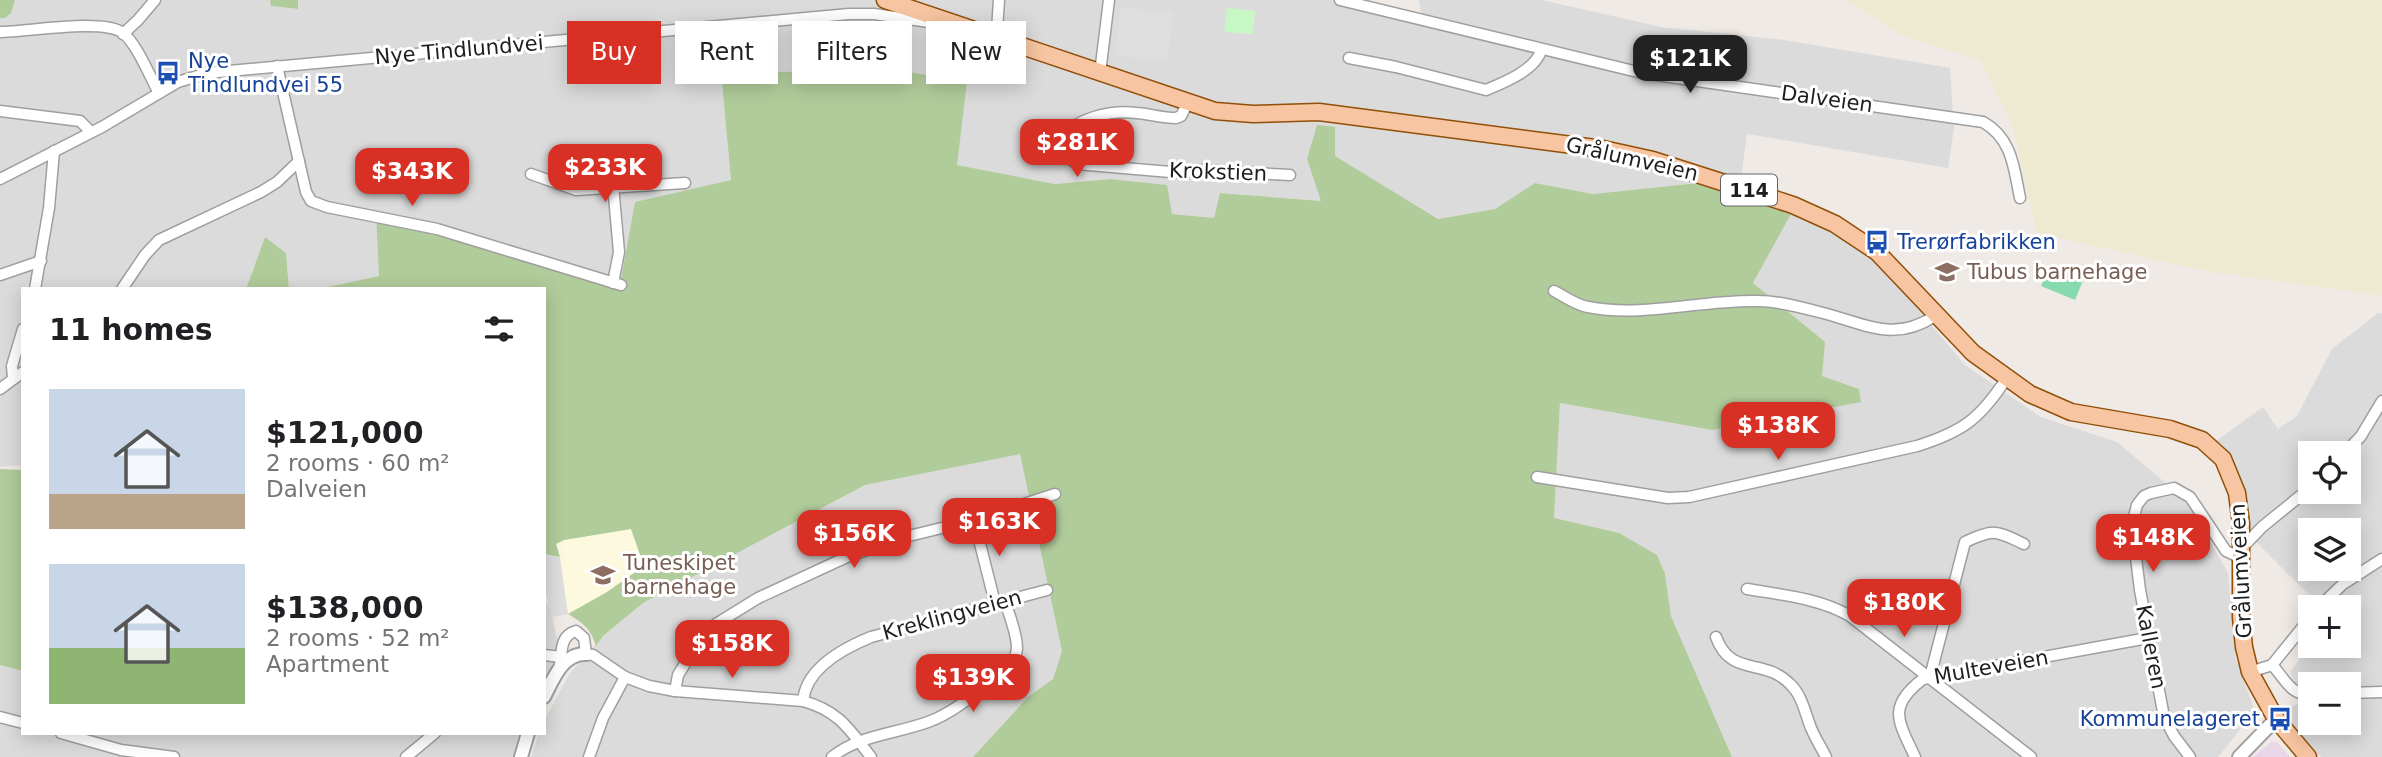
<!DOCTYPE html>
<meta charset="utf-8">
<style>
body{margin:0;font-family:"DejaVu Sans",sans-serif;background:#f2f2f2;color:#202124;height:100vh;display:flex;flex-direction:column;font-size:26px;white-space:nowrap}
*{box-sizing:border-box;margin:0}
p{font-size:23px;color:#757577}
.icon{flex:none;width:38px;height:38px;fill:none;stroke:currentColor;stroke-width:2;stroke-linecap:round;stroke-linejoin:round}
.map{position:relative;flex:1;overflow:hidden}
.side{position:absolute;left:21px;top:287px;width:525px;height:448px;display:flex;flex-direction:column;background:#fff;border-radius:0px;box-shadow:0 4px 18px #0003}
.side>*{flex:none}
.guide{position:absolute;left:567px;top:21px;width:665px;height:63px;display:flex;gap:14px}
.buttons{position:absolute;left:2298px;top:441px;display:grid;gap:14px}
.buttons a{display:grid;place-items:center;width:63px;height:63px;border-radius:0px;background:#fff;box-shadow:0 4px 18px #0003;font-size:35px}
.price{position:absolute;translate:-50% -60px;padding:0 16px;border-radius:14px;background:#d93025;color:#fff;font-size:23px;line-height:46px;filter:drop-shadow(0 2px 4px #0008)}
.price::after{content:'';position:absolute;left:50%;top:42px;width:21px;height:16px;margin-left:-10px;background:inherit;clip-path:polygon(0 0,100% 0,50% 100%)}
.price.active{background:#222;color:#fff}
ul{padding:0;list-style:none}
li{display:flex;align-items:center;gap:21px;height:175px;padding:0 28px}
li span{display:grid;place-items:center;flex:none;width:196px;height:140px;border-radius:0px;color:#555}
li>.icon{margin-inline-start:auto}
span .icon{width:84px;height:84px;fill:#fffc;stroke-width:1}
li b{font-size:30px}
h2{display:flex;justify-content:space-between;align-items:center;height:84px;padding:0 28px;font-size:30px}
.tag{padding:0 24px;border-radius:0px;background:#fff;box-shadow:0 4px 18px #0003;font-size:24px;line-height:63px}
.tag.active{background:#d93025;color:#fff}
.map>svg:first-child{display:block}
</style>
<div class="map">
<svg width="2382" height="757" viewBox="0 0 2382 757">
<rect width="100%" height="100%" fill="#efeae5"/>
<g fill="#dcdbdb" fill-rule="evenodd">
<path d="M15,0h255l1,6 27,3v-9h1068l55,14 -2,-14h123l119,27 123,13 166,28 4,60 -6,40 -201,-34 -6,44 -7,17 -36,-12 -105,11 -58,-11 -40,26 -57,10 -131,-60 15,42 -101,-8 -7,25 -43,-4 -61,-35 -54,5 -100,-19 11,-82 -246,-9 10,106 -95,22 -15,83 -245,-68 3,59 -61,13h-29l-3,-36 -21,-16 -19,52h-223v176l-23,2v-449h5l6,-5z"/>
<path d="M1791,214l57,25 39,33 78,93 76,52 76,25 71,60 40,71 8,86 19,52 -37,46h-486l-61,-141 -6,-42 -111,-55 6,-116 152,27 147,-41 -37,-13 2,-34 -71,-59z"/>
<path d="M2378,313h4v444h-61l-31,-32 -3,-6 2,-12 15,-5 -14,-30 17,-23 -3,-13 6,-6v16h38v-39h-27l-71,-71 -7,-40 -30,-53 50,-36 15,22 19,-13 35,-67zM2310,453h38v39h-38zM2310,530h38v39h-38zM2310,684h38v39h-38z"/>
<path d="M1020,453l42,198 -9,28 -25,18 -55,60h-442l8,-24h5v-12l26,-48 33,-37 40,-33 222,-118z"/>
<path d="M549,603l12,54 -17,28v-81z"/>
<path d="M0,665l23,6v62h495l-5,24h-513z"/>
</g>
<path fill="#e7d7e7" d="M2271,742h6l13,15h-37z"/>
<path fill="#fdf9df" d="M631,529l13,37 -37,26 -39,22 -12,-70 8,-4z"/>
<path fill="#edead1" d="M1846,0h536v296l-177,-25 -168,-38 -25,-109 -32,-64 -78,-25z"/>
<g fill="#b1cc9b">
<path d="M0,0h15l-4,13 -6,5h-5z"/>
<path d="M270,0h28v9l-27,-3z"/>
<path d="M897,70l70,12 -10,83 98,19 55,-5 57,6 5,29 42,4 6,-25 101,8 -14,-42 10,-34 18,2v29l103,63 57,-10 40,-26 58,11 105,-11 93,31 -38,69 72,59 -3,34 37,13 2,13 -149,28 -152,-27 -6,115 65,15 38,22 8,19 6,42 61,141h-759l55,-60 25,-18 9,-28 -42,-197 -155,31 -222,118 -40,33 -7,10c-5,-17 -13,-23 -28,-32l39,-22 37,-26 -13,-37 -67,11 -8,4 4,13 -16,-3v-265h-226l61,-13 -3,-60 244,69 15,-83 96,-22 -10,-107z"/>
<path d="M265,237l21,16 3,36h-43z"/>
<path d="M0,469l23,1v201l-23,-6z"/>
</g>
<path fill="#c7f7c4" d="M1227,8l28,3 -2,23 -29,-2z"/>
<path fill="#86daad" d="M2050,264l34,14 -9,22 -34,-14z"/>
<g fill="#dedede">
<path d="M1121,7l52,6 -5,48 -53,-5z"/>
<path d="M544,554l16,3 8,57 -16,3 -8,-32z"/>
</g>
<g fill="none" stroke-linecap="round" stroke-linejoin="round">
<g stroke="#9f9f9f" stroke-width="13">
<g id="minor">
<path d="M1340,0l302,73 341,49c29,16 31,46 37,76"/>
<path d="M997,30l2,-30"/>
<path d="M0,32c27,0 103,-14 123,1 14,11 27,44 36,60"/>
<path d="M123,34l15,-14 17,-20"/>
<path d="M1349,58l47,9 90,23c17,-7 50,-20 55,-40"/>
<path d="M277,66l29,126 5,9 16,6 110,22 184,56"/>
<path d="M1100,73l9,-73"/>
<path d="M1188,102l-7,14 -5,2c-14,0 -26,-4 -39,-5 -29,-3 -58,5 -78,25l-1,13 19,13 105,9 17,-3 91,5"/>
<path d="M0,111l80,10 11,11"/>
<path d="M611,163l8,89 -6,31"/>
<path d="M531,174l45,16 109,-7"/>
<path d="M0,179l102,-52 76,-45 29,-9 642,-59h25l55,8 10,-1"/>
<path d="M0,275l41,-14"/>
<path d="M35,289l14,-81 5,-57"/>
<path d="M122,289l23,-34 14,-15 102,-48 16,-10 22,-21"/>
<path d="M1554,291c10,5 22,14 34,16 56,11 115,-8 171,-6 20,0 45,7 64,12 43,11 70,30 112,3"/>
<path d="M13,378l-1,-12 11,-37"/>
<path d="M0,389l23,-17"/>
<path d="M2345,453l16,-17 21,-35"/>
<path d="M1537,477l131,21 21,-1 228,-51c45,-14 63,-27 89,-67"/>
<path d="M974,520l21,83"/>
<path d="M2241,549l21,-22 48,-39"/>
<path d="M1747,589c35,6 72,9 103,27l181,141"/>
<path d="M2319,607l24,-23 39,-25"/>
<path d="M1716,637c15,41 48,20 74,47 12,11 15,29 21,44 4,10 10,19 15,29"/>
<path d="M544,655l17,2"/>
<path d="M2272,665c12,12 18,30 38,30"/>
<path d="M559,669c4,-14 -1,-33 17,-38l8,7 2,16 7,1 32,22 24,9 26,5 128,10c36,10 46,28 68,56"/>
<path d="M2250,672l22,-7 38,-47"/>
<path d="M1930,677l35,-135c30,-14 31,-11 59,2"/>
<path d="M675,691l3,-16 21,-34 17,-17 42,-26 91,-42 56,-19 69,-17 81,-26"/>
<path d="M2348,693l34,-1"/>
<path d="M803,701c3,-33 41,-53 68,-64l176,-47"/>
<path d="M0,717l23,6"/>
<path d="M61,733l60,17 53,7"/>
<path d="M406,757l29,-24"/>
<path d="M589,757l14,-39 22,-41"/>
<path d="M832,757c27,-22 63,-23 96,-35 24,-9 43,-25 63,-41 12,-8 25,-17 26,-33 0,-15 -8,-33 -12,-47"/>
<path d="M1915,757c-16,-35 -29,-50 8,-78l225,-41"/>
<path d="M2190,757l-16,-21 -10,-19 -24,-127 -8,-65 5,-20 7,-9 7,-3 23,-5 16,9 36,54 15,7"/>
</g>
</g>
<g stroke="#9f9f9f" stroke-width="16">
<g id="tertiary">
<path d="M544,697c9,-18 19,-44 42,-43"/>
<path d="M521,757l7,-24"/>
<path d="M2239,757l37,-38"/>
</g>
</g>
<g stroke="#914f07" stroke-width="19">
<path id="primary" d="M885,0l330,111 38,3 66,-2 284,37 50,11 140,45 42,19 42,28 96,101 57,41 41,18 99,17 32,11 21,19 14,34 4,31v93l3,30 6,25 26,47 32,38"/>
</g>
<use href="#minor" stroke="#fff" stroke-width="10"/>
<use href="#tertiary" stroke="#fff" stroke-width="12"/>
<use href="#primary" stroke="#f7c5a1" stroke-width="16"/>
</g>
<defs>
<g id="bus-bare" transform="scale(1.89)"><path d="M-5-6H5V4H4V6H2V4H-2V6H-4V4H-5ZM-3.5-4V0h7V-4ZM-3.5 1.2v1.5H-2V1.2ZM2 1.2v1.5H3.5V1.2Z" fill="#1a4fb4" stroke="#fff" stroke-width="2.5" paint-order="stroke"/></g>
<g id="school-bare" transform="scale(1.89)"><path d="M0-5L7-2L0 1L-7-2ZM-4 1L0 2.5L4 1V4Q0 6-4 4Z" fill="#8d6e63" stroke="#fff" stroke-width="2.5" paint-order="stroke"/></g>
</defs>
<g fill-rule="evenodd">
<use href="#bus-bare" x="168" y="73"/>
<use href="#bus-bare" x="1877" y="242"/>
<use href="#school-bare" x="1947" y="272"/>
<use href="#school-bare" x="603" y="575"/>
<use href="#bus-bare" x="2280" y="719"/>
</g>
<g text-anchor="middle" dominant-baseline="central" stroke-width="6" stroke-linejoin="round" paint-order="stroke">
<rect fill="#fff" stroke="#626262" stroke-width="2" x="1721" y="174.5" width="56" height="31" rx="5"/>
<g font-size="19" font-weight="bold" fill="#1e1e1e">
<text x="1749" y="190">114</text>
</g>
<g font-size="21" fill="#1e1e1e" stroke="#fff">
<text transform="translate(459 50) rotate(-5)">Nye Tindlundvei</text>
<text transform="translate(1827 99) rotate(8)">Dalveien</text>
<text transform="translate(1632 159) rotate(13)">Grålumveien</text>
<text transform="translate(1218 172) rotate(2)">Krokstien</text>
<text transform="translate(2241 571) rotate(-93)">Grålumveien</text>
<text transform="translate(952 615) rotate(-15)">Kreklingveien</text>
<text transform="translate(2151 647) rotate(79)">Kalleren</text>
<text transform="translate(1991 667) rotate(-10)">Multeveien</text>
</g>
<g font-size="21" fill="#164399" stroke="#fff" text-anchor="start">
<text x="188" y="61">Nye<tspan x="188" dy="24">Tindlundvei 55</tspan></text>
<text x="1897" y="242">Trerørfabrikken</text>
<text x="2260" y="719" text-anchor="end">Kommunelageret</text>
</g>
<g font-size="21" fill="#785e54" stroke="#fff" text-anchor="start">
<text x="1967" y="272">Tubus barnehage</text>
<text x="623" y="563">Tuneskipet<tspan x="623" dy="24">barnehage</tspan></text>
</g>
</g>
</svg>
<div class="buttons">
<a><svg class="icon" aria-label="locate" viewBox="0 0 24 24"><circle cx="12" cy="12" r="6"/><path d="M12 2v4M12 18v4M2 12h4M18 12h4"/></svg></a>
<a><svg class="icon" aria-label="layers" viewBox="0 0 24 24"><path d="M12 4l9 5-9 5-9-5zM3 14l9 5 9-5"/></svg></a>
<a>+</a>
<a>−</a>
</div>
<b class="price active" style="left:1690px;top:95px">$121K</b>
<b class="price" style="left:1077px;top:179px">$281K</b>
<b class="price" style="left:605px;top:204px">$233K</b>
<b class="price" style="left:412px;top:208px">$343K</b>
<b class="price" style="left:1778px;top:462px">$138K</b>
<b class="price" style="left:999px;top:558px">$163K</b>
<b class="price" style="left:854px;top:570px">$156K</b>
<b class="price" style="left:2153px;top:574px">$148K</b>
<b class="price" style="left:1904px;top:639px">$180K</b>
<b class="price" style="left:732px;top:680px">$158K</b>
<b class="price" style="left:973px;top:714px">$139K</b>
<div class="guide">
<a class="tag active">Buy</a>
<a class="tag">Rent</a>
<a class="tag">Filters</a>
<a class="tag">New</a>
</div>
<section class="side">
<h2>11 homes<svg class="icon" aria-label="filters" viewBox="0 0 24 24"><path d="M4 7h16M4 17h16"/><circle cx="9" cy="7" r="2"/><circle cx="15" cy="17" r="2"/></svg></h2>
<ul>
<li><span style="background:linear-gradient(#c9d6e8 75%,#b9a48a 0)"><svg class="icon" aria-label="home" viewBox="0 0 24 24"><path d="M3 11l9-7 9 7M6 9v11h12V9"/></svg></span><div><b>$121,000</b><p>2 rooms · 60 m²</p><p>Dalveien</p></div></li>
<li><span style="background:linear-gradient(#c9d6e8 60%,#8fb573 0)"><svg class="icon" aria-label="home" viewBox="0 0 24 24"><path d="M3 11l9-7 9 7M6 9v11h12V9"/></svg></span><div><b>$138,000</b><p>2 rooms · 52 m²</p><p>Apartment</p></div></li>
</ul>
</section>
</div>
